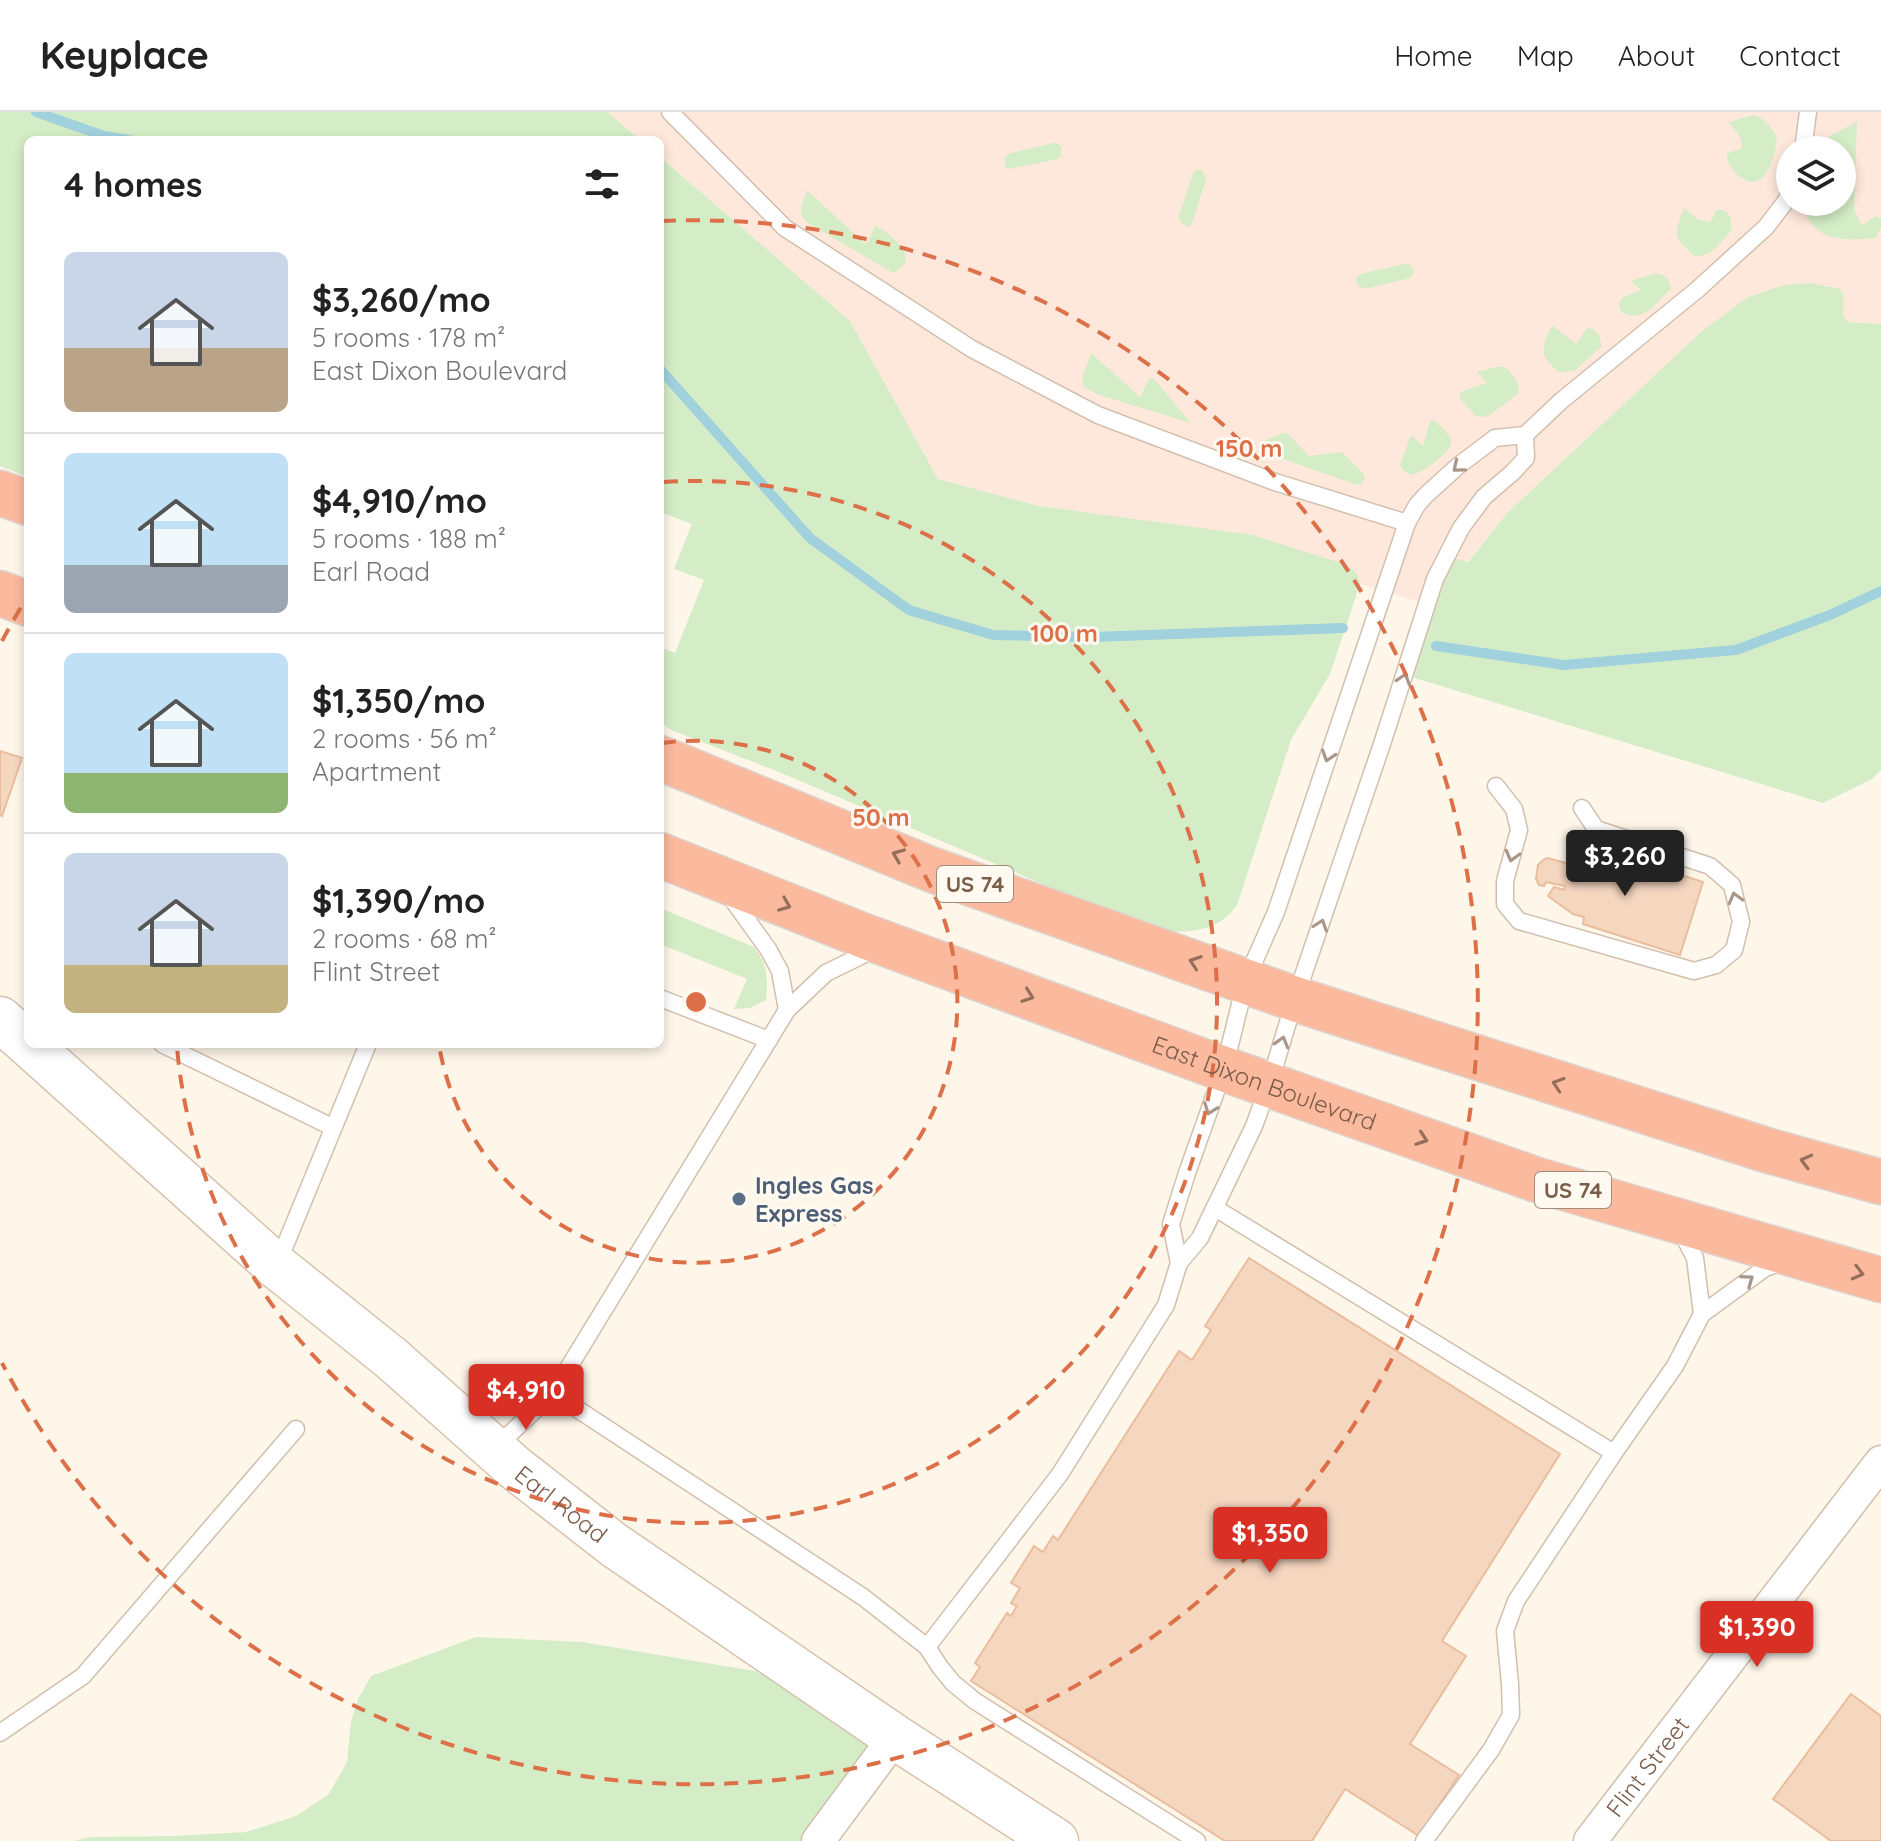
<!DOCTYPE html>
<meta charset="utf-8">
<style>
body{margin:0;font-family:Quicksand,sans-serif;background:#f2f2f2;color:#222;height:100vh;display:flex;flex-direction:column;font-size:30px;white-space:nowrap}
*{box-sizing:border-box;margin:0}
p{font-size:26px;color:#767676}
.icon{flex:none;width:44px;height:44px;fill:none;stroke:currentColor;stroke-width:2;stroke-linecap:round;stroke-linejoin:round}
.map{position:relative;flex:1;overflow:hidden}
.sheet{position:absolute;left:24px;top:24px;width:640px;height:912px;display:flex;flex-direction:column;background:#fff;border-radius:12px;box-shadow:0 4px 12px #0003}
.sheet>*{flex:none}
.buttons{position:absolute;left:1776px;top:24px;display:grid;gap:16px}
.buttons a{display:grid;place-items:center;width:80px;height:80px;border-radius:50%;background:#fff;box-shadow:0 4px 12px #0003;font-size:40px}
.price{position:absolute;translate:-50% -68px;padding:0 18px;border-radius:8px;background:#d93025;color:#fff;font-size:26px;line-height:52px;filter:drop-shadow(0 2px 4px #0008)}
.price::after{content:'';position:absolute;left:50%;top:48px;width:24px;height:18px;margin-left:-12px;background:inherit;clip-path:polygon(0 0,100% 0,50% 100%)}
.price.current{background:#222;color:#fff}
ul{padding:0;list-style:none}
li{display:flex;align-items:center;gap:24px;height:200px;padding:0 40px}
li+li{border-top:2px solid #e0e0e0}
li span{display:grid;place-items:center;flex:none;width:224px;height:160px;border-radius:12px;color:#555}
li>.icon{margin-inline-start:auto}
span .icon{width:96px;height:96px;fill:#fffc;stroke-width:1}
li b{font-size:34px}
h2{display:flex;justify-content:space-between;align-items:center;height:96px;padding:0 40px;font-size:34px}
header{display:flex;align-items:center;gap:48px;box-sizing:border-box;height:112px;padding:0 40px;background:#fff;border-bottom:2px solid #e0e0e0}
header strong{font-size:38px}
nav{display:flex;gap:44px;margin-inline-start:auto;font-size:28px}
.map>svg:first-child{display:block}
</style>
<header>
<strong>Keyplace</strong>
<nav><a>Home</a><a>Map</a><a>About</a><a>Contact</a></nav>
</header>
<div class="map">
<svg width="1881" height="1729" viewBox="0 0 1881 1729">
<rect width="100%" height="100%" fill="#fef6e9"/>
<path fill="#fee8dc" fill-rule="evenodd" d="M608,0h1273v212l-33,-2 -5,-6v-23l-3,-4 -29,-6 -110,49 -194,181 -40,49 -40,42 -67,-20 -1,-8 -5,-6 -7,-5 -308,-59 -101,-27 -88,-158 -190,-164v-17h-20zM1790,38h52v52h-52z"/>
<g fill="#d4edc6">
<path d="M0,0h608l32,28h-612v337l-28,-11z"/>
<path d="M1754,3c9,2 19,14 23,22 -1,12 -6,35 -16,42 -15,10 -36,-12 -34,-26l14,-4c3,-12 -6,-19 -13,-27z"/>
<path d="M1857,10l-3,87 8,17 13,-10 6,3v9l-5,10c-24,2 -52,5 -66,-17 -2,-2 -4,-4 -4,-6 -1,-4 1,-9 1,-13h35v-52h-18l4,-13z"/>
<path d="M1053,31h5l3,4v9l-3,3 -48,10 -4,-1 -2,-10 4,-4z"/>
<path d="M660,45l190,164 88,158 101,27 214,29 94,30c7,5 13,10 13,19l-30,90 -39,66 -54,165c-21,30 -52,27 -84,26l-374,-159 -108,-42 -11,-9v-74l15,6 29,-73 -30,-11 18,-45 -32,-12z"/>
<path d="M1196,58h5l3,3 2,7 -15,46 -3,1 -8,-5 -1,-6 14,-42z"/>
<path d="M807,78l59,55 9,-19c9,3 14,8 21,15 12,13 15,21 -2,32l-8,-4 -78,-46 -7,-8v-7z"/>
<path d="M1684,96l13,11 13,3 6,-12c13,-3 16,9 16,19 -11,13 -19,28 -38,27 -22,-21 -20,-19 -10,-48z"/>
<path d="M1404,152h5l5,8 -4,6 -45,11c-6,-2 -9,-4 -9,-11l4,-4z"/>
<path d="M1653,162h8l7,5 3,10c-15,13 -29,37 -50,22l-2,-8 3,-5 19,-8 -10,-9z"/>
<path d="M1811,171l29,6 3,4v23l5,6 33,2v446l-9,9 -49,24 -418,-128 41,-119 22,6 39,-49 194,-181 47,-35 36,-12z"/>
<path d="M1552,213l24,19 11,-16 6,1 7,7 1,11 -27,24 -15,1c-21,-18 -18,-23 -7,-47z"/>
<path d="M1091,241l49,44 9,-18 3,-1 3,2 36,43 -92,-28 -16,-9 -1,-7z"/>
<path d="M1501,254c12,5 19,15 17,28l-31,23 -11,-1 -16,-17v-5l5,-4 22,-7 -10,-11z"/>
<path d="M1434,308c5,5 15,12 17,19 4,12 -29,34 -40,36l-6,-3 -5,-7 11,-30 12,11 7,-25z"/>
<path d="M1286,320l23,24 33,-4 22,22 1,5 -4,5 -4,1 -85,-30c-5,-5 -11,-8 -6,-15z"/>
<path d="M660,796l94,39c14,19 14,31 12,53l-16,8 -16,1 13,-30 -87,-35z"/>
<path d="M476,1525l106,5 172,29 65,14 77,53 -78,103h-744l17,-4 84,-1 71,-4 50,-16 33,-22 18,-32 4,-40 7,-23 13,-23z"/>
</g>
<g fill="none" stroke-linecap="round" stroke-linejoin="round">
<g stroke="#a1d1dc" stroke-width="10">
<path d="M36,0l68,24 25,4"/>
<path d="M660,257l150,169 99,72 84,25 100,2 250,-9"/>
<path d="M1436,534l128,19 172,-15 94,-35 51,-24"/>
</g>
</g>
<g fill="#f5d6bf" stroke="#e9bd9e" stroke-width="2">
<path d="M0,639l22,7 -20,58 -2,-1z"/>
<path d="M1589,740l30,9 2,-5 82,26 -23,73 -97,-31 1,-7 -11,-3 -25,-18 6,-9 10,3 1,-4 -19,-4 -2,4 -5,-1 -3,-6 2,-14 5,-5 5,-2 25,7 -4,-12z"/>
<path d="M1249,1146l311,196 -118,187 24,15 -56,88 49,31 -40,61 -74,-47 -33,52h-87l-254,-160 9,-14 -5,-4 32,-50 4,3 6,-10 -6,-3 9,-15 -9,-5 23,-37 9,6 10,-16 5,4 121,-189 13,9 19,-30 -6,-4z"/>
<path d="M1851,1582l30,22v125h-50l-58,-42z"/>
</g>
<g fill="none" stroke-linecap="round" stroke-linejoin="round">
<g stroke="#d2bfad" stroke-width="19">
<g id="lane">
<path d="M670,0l115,116 187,121 126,66 177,67 132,41"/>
<path d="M1803,38l5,-38"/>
<path d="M1496,674l18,23 5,21 -14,51v23l14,17 175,50 22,-6 18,-15 7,-28 -9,-37 -22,-19 -114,-37 -14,-21"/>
<path d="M727,780l41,57 12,22 7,39"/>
<path d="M660,886l109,42"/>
<path d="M162,932l170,83"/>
<path d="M1215,1096l399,245"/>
<path d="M1681,1119l14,27 7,56"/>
<path d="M1179,1151l-8,-39 16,-51 37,-104 22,-89 30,-68 131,-389 10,-18 9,-10 32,-29 37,-28 30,-3 36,-34 137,-112 68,-62 20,-26 4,-10"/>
<path d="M277,1153l91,-221"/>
<path d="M553,1281l310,204 64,50 13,20 13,16 22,18 222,140"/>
<path d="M495,1336l58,-55 234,-383 39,-37 49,-24"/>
<path d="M927,1535l133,-173 106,-169 13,-42 21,-25 54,-112 15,-41 26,-86 87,-255 53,-165 26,-51 23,-31 28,-24 14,-15 -1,-23"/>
<path d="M0,1621l83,-57 213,-247"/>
<path d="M1424,1729l67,-91 20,-35 -1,-31 -5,-53 11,-30 98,-148 61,-87 27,-52 63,-46 18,-6"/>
</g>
</g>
<g stroke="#d2bfad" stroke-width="35">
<g id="street">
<path d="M818,1729l77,-104"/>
<path id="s1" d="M1590,1729l291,-379"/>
</g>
</g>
<g stroke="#d7c1ad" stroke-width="47">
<g id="secondary">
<path id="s2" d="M0,907l276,247 115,92 123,109 100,78 281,192 161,104"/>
</g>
</g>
<g stroke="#ddd5d0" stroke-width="47">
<g id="highway">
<path d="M0,381l28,10"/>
<path d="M0,481l28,11"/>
<path d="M660,646l270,111 365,130 471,151 115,32"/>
<path id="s3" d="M660,743l207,82 357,132 313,111 344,100"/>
</g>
</g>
<use href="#lane" stroke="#fff" stroke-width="16"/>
<use href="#street" stroke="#fff" stroke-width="32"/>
<use href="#secondary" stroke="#fff" stroke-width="44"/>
<use href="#highway" stroke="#fbb99d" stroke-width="44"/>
</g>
<defs><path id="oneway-chevron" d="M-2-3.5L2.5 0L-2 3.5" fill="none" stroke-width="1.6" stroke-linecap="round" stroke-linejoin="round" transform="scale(2)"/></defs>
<g stroke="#a99689">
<use href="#oneway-chevron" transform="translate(1458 355) rotate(140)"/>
<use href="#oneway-chevron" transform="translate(1404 567) rotate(-72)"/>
<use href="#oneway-chevron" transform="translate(1328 644) rotate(108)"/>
<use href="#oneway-chevron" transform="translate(1512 744) rotate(105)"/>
<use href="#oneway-chevron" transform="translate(1735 786) rotate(-105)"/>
<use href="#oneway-chevron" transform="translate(1321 813) rotate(-71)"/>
<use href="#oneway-chevron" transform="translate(1282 930) rotate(-74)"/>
<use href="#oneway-chevron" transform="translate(1210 997) rotate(110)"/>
<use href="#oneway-chevron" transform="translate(1748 1168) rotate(-36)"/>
</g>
<g stroke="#956f5b">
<use href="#oneway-chevron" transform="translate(898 743) rotate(-158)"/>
<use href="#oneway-chevron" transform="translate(785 793) rotate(22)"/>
<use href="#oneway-chevron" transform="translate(1195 850) rotate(-161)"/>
<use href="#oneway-chevron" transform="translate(1028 884) rotate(20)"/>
<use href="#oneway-chevron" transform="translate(1558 972) rotate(-162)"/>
<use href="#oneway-chevron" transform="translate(1422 1027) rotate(19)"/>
<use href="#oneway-chevron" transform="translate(1806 1049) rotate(-165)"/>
<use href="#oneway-chevron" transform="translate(1858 1161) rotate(15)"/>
</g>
<g fill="none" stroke="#dd7048" stroke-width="4" stroke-dasharray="14 10">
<path d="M662 631A261 261 0 1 1 439 933"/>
<path d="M664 370A521 521 0 1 1 177 935"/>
<path d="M2 529A782 782 0 0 1 26 487M662 109A782 782 0 1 1 2 1251"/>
</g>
<circle fill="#5c6f8a" stroke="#fffaf1" stroke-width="3" cx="739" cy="1087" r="8"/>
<g text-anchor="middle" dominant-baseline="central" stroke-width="6" stroke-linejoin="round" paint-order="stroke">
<g fill="#fffaf1" stroke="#a38c7c" stroke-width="2">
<rect x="937" y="754" width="76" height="36" rx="6"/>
<rect x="1535" y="1060" width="76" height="36" rx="6"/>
</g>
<g font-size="22" font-weight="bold" fill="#7b5d4a">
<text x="975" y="772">US 74</text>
<text x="1573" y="1078">US 74</text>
</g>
<g font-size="24" fill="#7b5d4a" stroke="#fffaf1">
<text stroke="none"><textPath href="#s3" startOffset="646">East Dixon Boulevard</textPath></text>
<text stroke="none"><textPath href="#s2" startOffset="742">Earl Road</textPath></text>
<text stroke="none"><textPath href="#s1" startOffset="94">Flint Street</textPath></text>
</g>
<g font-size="24" font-weight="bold" fill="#4e5e75" stroke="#fffaf1" text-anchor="start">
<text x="755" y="1073">Ingles Gas<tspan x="755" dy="28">Express</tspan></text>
</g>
</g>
<circle cx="696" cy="890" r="12" fill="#dd7048" stroke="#fffaf1" stroke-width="4"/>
<g font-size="24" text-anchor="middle" font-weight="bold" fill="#dd7048" stroke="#fffaf1" stroke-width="6" stroke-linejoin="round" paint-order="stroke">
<text x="1249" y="345">150 m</text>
<text x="1064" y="530">100 m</text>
<text x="881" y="714">50 m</text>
</g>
</svg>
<div class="buttons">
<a><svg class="icon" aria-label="layers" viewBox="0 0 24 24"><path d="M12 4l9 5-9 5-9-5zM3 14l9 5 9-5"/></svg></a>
</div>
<b class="price current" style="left:1625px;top:786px">$3,260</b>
<b class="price" style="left:526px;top:1320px">$4,910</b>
<b class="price" style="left:1270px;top:1463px">$1,350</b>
<b class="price" style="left:1757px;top:1557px">$1,390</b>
<section class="sheet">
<h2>4 homes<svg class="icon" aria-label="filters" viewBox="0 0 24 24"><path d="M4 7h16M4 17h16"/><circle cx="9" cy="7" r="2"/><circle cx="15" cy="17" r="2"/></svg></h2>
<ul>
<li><span style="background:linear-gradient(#c9d6e8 60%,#b9a48a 0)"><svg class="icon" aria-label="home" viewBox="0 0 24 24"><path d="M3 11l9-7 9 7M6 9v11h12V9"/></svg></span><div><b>$3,260/mo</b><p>5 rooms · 178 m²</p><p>East Dixon Boulevard</p></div></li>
<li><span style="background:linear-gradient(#bfe0f5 70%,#9aa5b1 0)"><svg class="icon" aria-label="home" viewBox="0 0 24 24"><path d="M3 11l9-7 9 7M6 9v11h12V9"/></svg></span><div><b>$4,910/mo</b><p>5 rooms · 188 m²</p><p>Earl Road</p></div></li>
<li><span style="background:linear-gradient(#bfe0f5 75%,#8fb573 0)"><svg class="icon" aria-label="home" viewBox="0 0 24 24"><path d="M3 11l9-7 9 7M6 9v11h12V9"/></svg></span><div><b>$1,350/mo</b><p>2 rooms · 56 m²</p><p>Apartment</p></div></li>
<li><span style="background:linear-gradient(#c9d6e8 70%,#c2b280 0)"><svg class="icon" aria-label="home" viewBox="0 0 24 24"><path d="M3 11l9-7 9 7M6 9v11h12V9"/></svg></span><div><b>$1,390/mo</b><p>2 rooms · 68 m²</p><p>Flint Street</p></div></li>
</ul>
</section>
</div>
